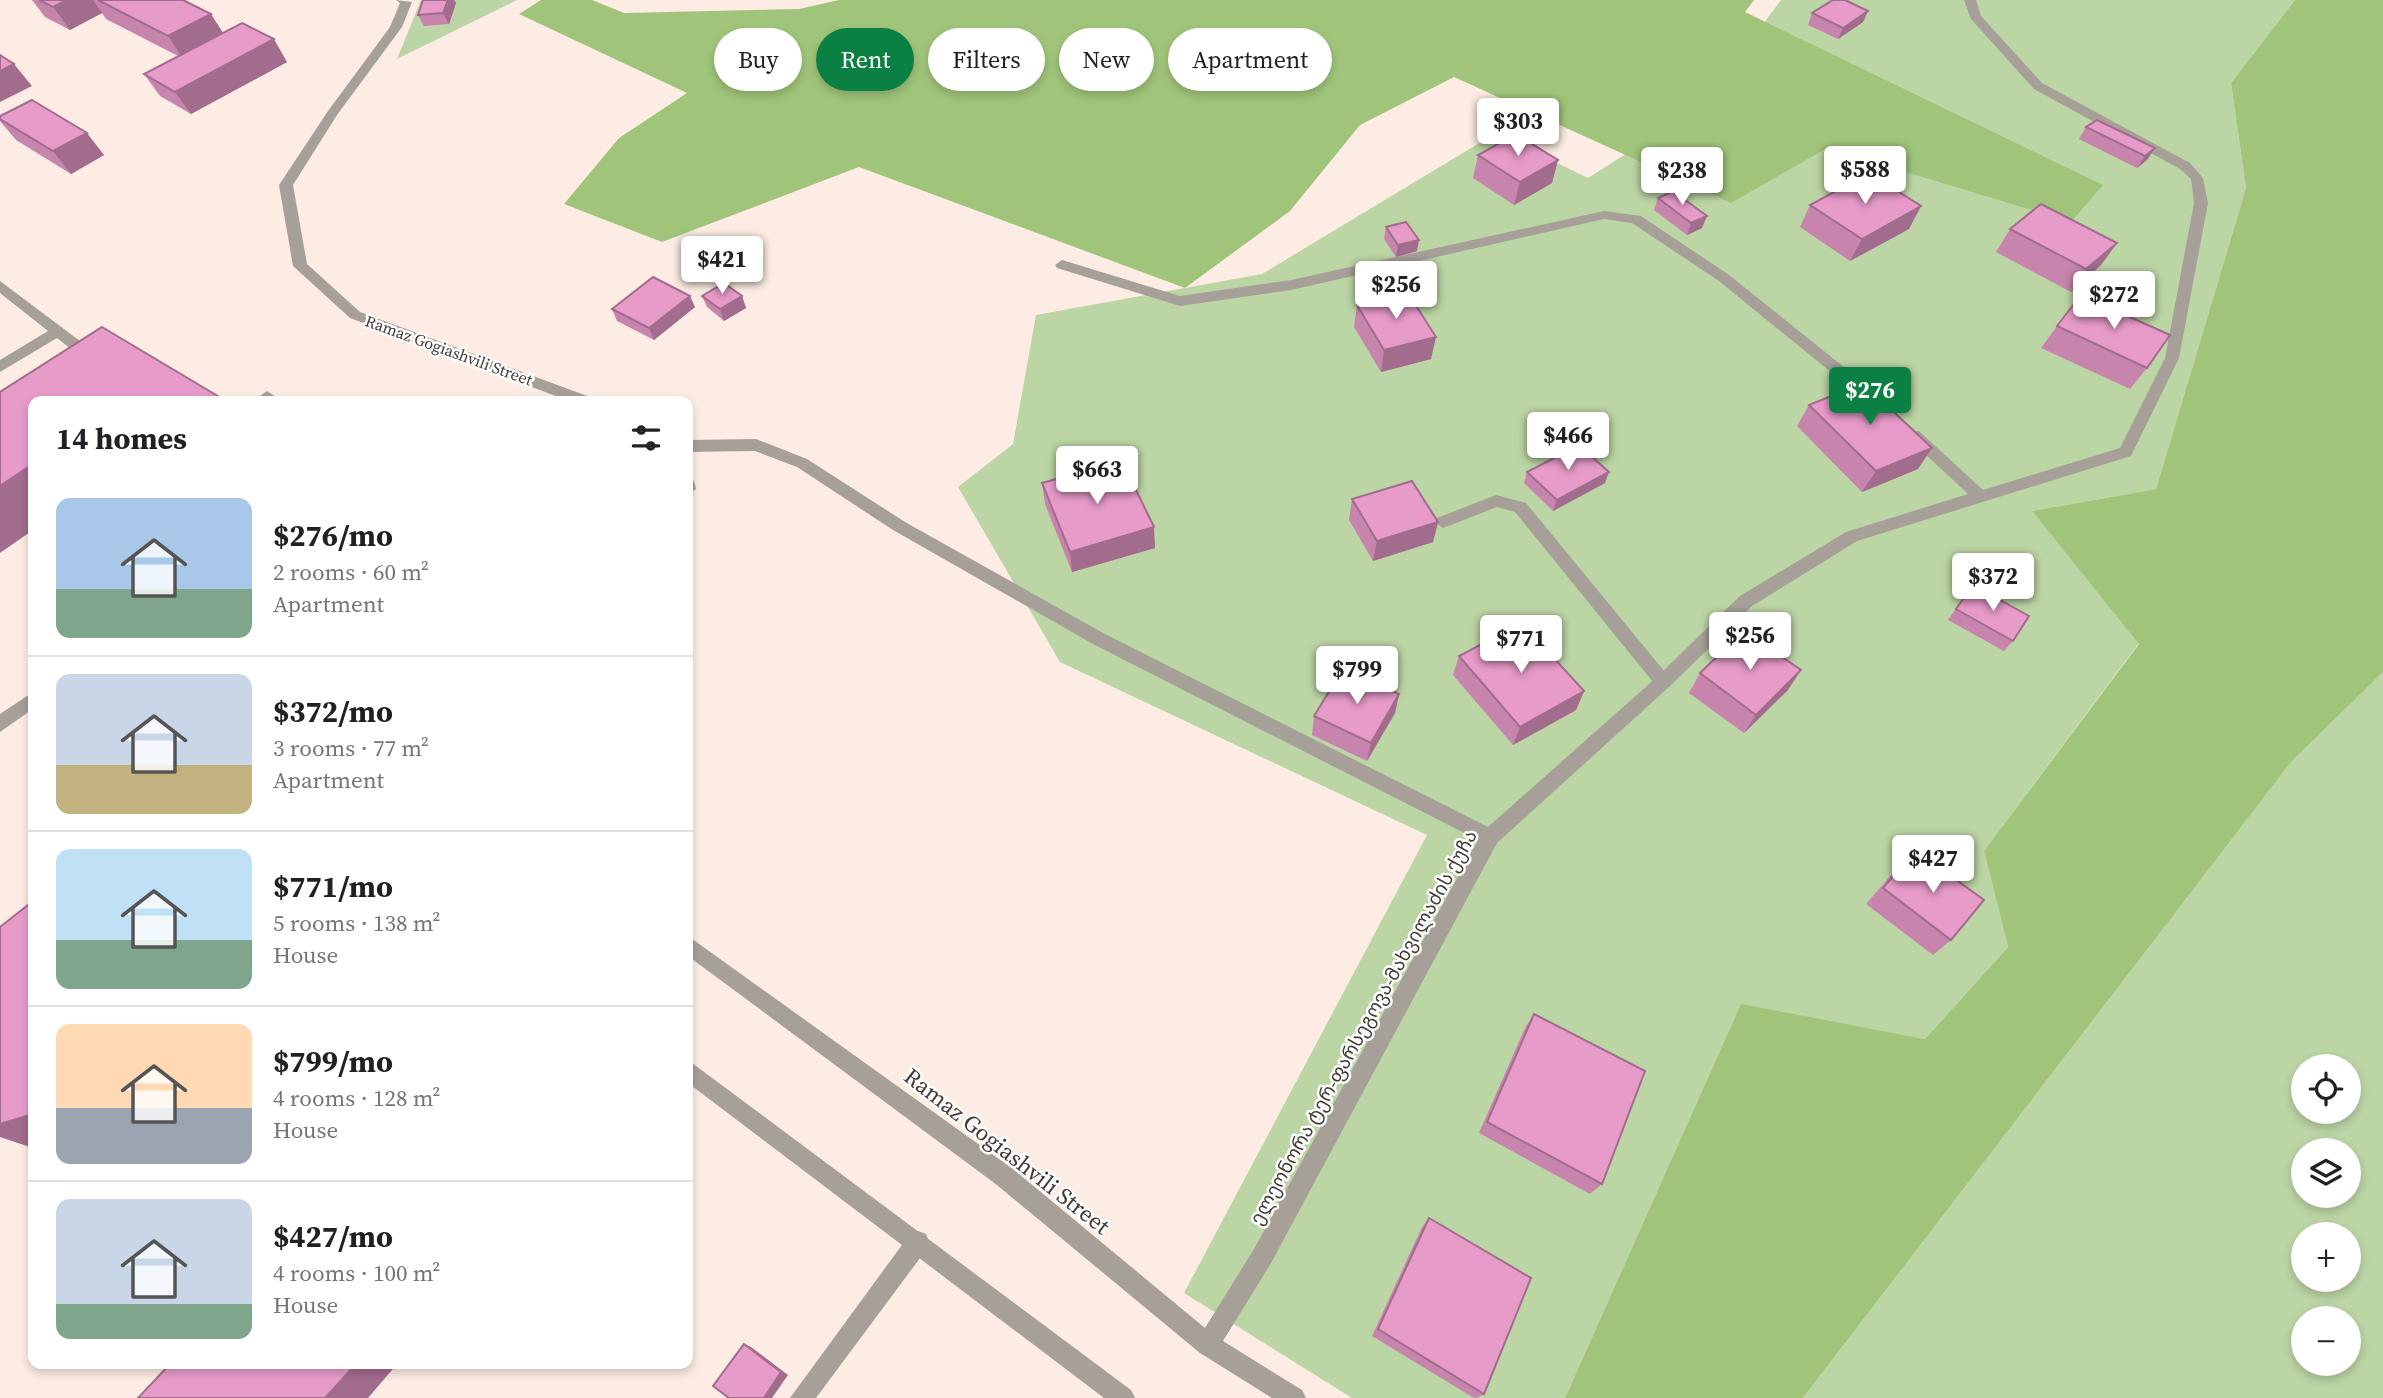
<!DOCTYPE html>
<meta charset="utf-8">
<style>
body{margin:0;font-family:"Source Serif 4","Noto Sans Georgian",serif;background:#f6f6f6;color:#202124;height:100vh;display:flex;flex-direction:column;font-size:26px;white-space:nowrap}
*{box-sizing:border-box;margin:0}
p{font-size:23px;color:#757577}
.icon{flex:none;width:38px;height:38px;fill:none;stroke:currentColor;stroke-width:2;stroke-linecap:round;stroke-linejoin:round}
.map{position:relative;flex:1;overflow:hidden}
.sheet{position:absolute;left:28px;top:396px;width:665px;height:973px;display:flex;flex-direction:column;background:#fff;border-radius:14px;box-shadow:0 4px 10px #0003}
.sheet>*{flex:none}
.hud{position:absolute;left:714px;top:28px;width:665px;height:63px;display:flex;gap:14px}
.buttons{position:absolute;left:2291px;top:1054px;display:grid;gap:14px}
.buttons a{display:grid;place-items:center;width:70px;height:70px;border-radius:50%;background:#fff;box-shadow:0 4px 10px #0003;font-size:35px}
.price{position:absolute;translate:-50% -60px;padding:0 16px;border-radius:7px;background:#fff;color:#222;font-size:23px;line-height:46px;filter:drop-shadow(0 2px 4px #0008)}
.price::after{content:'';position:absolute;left:50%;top:42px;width:21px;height:16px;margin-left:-10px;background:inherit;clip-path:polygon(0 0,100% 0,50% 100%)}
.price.current{background:#0b8043;color:#fff}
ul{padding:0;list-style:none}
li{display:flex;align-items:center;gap:21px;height:175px;padding:0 28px}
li+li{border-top:2px solid #e0e0e0}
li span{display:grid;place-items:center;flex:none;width:196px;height:140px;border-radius:14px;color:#555}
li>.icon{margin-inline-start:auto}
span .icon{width:84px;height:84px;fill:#fffc;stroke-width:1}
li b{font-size:30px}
h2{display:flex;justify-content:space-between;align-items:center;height:84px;padding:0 28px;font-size:30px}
.pill{padding:0 24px;border-radius:32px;background:#fff;box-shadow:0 4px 10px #0003;font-size:24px;line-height:63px}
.pill.current{background:#0b8043;color:#fff}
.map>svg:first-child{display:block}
</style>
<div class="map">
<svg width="2383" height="1398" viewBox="0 0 2383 1398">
<rect width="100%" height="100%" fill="#fdece3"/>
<g fill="#bcd5a5" fill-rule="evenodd">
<path d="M421,0h96l-120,59z"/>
<path d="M1781,0h514l-64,83 15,105 -90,301 -124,22 107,132 -155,208 24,96 -83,92 -184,-34 -176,393h-213l-168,-105 243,-458 -367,-173 -102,-175 55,-43 23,-129 226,-41 234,-141 92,45 115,-73z"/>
<path d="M2383,672v726h-580l488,-636zM2303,1066h45v45h-45zM2303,1150h45v45h-45zM2303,1234h45v45h-45zM2303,1318h45v45h-45z"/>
</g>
<g fill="#a0c57a">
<path d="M541,0h51l32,13 175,-4 40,-9h915l-9,12 358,173 -32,37 -244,-74 -96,55 -277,-126 -94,48 -70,86 -105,77 -326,-121 -197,75 -98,-38 55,-66 68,-45 -168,-79z"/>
<path d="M2295,0h88v672l-92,90 -488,636h-238l176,-394 184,35 83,-92 -24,-96 155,-207 -107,-133 124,-22 90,-301 -15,-105z"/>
</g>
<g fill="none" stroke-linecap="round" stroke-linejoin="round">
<g fill="#a6a099" fill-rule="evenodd">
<path d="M0,281l96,72v8h-10l-29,-23 -57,34v-12l48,-29 -48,-38z"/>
<path d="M267,391l15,10 -20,-1 -2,-4z"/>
<path d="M1496,495l30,8 143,174 3,5 -3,5h-12l-142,-175 -18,-5 -54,21 -8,-6 2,-4z"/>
<path d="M918,1231l8,3 3,8 -3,8 -110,148h-26l120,-164z"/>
</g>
<g fill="#a6a099" fill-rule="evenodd">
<path d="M396,0l16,2 -10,25 -65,88 -44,70 14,79 53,48 230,85 2,4h-23l-219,-83 -57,-52 -14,-81 49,-74 62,-84 10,-24z"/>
<path d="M1964,0h12l5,16 61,67 148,80 13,15 5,25 -29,155 -48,98 -274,85 -105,65 -83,81 -172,156 -227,422 -47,76 79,49 4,8h-34l-72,-45 -203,-168 -309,-229v-20l325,233 192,159 49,-79 224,-409 -385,-196 -200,-114 -96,-63 -42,-16 -67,1v-12l68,-1 51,20 98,63 200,112 383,193 169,-150 83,-81 106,-64 122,-38 -59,-55 -3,-4 3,-4h10l64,59 137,-42 45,-90 29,-155 -3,-24 -11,-10 -146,-80 -63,-70z"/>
<path d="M1604,211l37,5 88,59 151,121v8h-10l-151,-123 -87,-58 -28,-4 -313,71 -111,16 -123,-38 -2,-3 7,-5 118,36 111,-16z"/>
<path d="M688,479l6,2 2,8 -8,6z"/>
<path d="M33,692v17l-33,23v-18z"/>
<path d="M688,1060l443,330 4,8h-31l-416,-315z"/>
</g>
</g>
<g fill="#c785ad">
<path d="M32,0h151l40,33 64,29 -96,52 -31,-18 -16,-22 34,-18 -72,-37 -4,-6 -32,17 -25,-13z"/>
<path d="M423,0h31l2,3 -7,21 -25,2 -6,-11z"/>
<path d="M1868,11l-5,11 -25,17 -30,-14 4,-12z"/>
<path d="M0,116l104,39 -33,19 -55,-34 -16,-19z"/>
<path d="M2086,127l69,21 -8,12 -10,8 -58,-29z"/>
<path d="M1478,155l80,5 -6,23 -38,22 -41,-27z"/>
<path d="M1658,198l44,30 -15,7 -33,-25z"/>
<path d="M1810,205l111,1 -12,23 -59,32 -50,-34z"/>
<path d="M1386,227l31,24 -21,6 -12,-18z"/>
<path d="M2010,229l107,14 -16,22 -30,27 -75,-40z"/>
<path d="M702,296h40l4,12 -22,13 -17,-14z"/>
<path d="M1357,305l74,54 -50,13 -27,-45z"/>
<path d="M695,307l-41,33 -37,-19 -5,-12z"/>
<path d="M2057,326l90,42 -17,21 -89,-41z"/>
<path d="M1809,405l109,64 -56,23 -65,-66z"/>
<path d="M1527,472l78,11 -52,28 -29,-28z"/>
<path d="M1042,483l113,65 -83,24 -27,-68z"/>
<path d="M1352,499l86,23 -5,20 -60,19 -24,-41z"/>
<path d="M1973,585l40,56 -9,10 -56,-31z"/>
<path d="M1459,656l125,35 -8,19 -63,35 -60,-70z"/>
<path d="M1700,673l88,17 -44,43 -55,-40z"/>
<path d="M1399,694l-4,19 -28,48 -55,-26 2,-19z"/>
<path d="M1915,850l36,90 -18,15 -67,-51 32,-37z"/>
<path d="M1534,1014l68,170 -12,10 -111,-61 46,-105z"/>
<path d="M1429,1218l55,176 -7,4h-3l-102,-62 50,-109z"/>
</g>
<g fill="#a26c8d">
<path d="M67,0h26l9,13 -32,17 -17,-23z"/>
<path d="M448,0h6l2,3 -7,21 -6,-11z"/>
<path d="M1868,11l-5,11 -25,17 5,-11z"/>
<path d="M211,14l14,22 -42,22 -15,-22z"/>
<path d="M274,39l13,23 -96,52 -16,-22z"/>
<path d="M14,64l18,22 -32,16v-31z"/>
<path d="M87,133l17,22 -33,19 -18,-23z"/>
<path d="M2155,148l-8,12 -10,8 8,-12z"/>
<path d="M1558,160l-6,23 -38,22 6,-23z"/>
<path d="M1921,206l-12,23 -59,32 12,-22z"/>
<path d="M1707,216l-5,12 -15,7 4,-12z"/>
<path d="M1419,240l-2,11 -21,6 2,-12z"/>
<path d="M2117,243l-16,22 -30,27 15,-23z"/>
<path d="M690,296l5,11 -41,33 -5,-12z"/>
<path d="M742,296l4,12 -22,13 -4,-12z"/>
<path d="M1436,337l-5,22 -50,13 3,-22z"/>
<path d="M1932,448l-14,21 -56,23 14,-21z"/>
<path d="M33,464v66l-33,23v-67z"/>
<path d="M1609,472l-4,11 -52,28 4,-11z"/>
<path d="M1438,522l-5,20 -60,19 4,-20z"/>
<path d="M1154,527l1,21 -83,24 -2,-20z"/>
<path d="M1801,670l-13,20 -44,43 12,-18z"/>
<path d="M1584,691l-8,19 -63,35 7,-18z"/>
<path d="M1399,694l-4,19 -28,48 4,-18z"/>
<path d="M33,1114v34l-33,-11v-13z"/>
<path d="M744,1344l7,3 37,28 -16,23h-8z"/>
<path d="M357,1363h41l-30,35h-43z"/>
</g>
<g fill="#e79bc9" stroke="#a26c8d" stroke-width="2">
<path d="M39,0h28l-14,7z"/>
<path d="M98,0h85l28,14 -43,22z"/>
<path d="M423,0h25l-5,13 -25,2z"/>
<path d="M1833,0h12l23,11 -25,17 -31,-15z"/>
<path d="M242,23l32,16 -99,53 -31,-18z"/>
<path d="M0,55l14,9 -14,7z"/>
<path d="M32,100l55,33 -34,18 -53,-32v-3z"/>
<path d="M2097,120l58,28 -10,8 -59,-29z"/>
<path d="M1516,134l42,26 -38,22 -42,-27z"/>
<path d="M1869,173l52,33 -59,33 -52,-34z"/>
<path d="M1673,191l34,25 -16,7 -33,-25z"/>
<path d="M2041,204l76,39 -31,26 -76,-40z"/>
<path d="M1406,222l13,18 -21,5 -12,-18z"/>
<path d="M653,277l37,19 -41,32 -37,-19z"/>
<path d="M724,283l18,13 -22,13 -18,-13z"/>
<path d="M1408,293l28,44 -52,13 -27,-45z"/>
<path d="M2081,295l89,40 -23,33 -90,-42z"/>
<path d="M102,327l124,74h-193v63l-33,22v-94z"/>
<path d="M1863,383l69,65 -56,23 -67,-66z"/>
<path d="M1579,445l30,27 -52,28 -30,-28z"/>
<path d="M1122,461l32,66 -84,25 -28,-69z"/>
<path d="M1412,481l26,41 -61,19 -25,-42z"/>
<path d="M1973,585l56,31 -16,25 -57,-32z"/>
<path d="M1522,623l62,68 -64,36 -61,-71z"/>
<path d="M1744,631l57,39 -45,45 -56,-42z"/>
<path d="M1343,669l56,25 -28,49 -57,-27z"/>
<path d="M1915,850l69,50 -33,40 -68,-52z"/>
<path d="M33,901v213l-33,10v-197z"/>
<path d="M1534,1014l111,57 -43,113 -115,-62z"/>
<path d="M1429,1218l102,60 -47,116 -106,-65z"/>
<path d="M744,1344l37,28 -17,26h-35l-16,-12z"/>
<path d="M171,1363h186l-32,35h-187z"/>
</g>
<g text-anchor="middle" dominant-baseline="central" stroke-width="5" stroke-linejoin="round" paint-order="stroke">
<g font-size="16" fill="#433b36" stroke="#fdfdfd">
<text transform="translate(449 350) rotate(20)">Ramaz Gogiashvili Street</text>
</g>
<g font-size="19" fill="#433b36" stroke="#fdfdfd">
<text transform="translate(1363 1027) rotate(-61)">ელეონორა ტერ-ფარსეგოვა-მახვილაძის ქუჩა</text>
</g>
<g font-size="23" fill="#433b36" stroke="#fdfdfd">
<text transform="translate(1007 1151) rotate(38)">Ramaz Gogiashvili Street</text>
</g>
</g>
</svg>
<div class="buttons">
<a><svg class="icon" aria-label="locate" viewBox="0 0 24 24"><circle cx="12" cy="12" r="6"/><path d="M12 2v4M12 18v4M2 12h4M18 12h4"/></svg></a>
<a><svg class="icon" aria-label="layers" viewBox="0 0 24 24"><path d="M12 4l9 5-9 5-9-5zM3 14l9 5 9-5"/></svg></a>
<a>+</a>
<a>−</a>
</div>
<b class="price" style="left:1518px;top:158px">$303</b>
<b class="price" style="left:1865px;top:206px">$588</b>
<b class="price" style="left:1682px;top:207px">$238</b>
<b class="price" style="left:722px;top:296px">$421</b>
<b class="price" style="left:1396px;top:321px">$256</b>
<b class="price" style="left:2114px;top:331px">$272</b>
<b class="price current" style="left:1870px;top:427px">$276</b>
<b class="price" style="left:1568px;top:472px">$466</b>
<b class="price" style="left:1097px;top:506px">$663</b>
<b class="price" style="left:1993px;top:613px">$372</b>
<b class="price" style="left:1750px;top:672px">$256</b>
<b class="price" style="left:1521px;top:675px">$771</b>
<b class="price" style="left:1357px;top:706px">$799</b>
<b class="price" style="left:1933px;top:895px">$427</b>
<div class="hud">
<a class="pill">Buy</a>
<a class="pill current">Rent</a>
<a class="pill">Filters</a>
<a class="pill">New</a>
<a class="pill">Apartment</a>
</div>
<section class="sheet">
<h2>14 homes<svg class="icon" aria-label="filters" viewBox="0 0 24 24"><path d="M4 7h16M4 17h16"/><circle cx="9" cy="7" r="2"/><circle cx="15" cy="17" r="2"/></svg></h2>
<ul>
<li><span style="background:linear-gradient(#a9c7e8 65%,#7fa58c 0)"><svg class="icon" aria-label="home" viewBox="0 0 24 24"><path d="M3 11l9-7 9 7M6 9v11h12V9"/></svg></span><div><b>$276/mo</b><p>2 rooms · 60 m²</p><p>Apartment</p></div></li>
<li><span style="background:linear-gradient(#c9d6e8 65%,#c2b280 0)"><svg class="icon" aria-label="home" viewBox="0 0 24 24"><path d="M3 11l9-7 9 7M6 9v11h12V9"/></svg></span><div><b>$372/mo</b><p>3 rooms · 77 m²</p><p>Apartment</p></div></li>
<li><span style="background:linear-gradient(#bfe0f5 65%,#7fa58c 0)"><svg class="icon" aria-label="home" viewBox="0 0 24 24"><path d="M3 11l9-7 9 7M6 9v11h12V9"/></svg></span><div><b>$771/mo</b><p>5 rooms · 138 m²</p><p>House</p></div></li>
<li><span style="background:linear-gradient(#ffd9b3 60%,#9aa5b1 0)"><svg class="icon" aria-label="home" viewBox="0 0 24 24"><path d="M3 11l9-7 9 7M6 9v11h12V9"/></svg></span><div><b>$799/mo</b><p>4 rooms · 128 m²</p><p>House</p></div></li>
<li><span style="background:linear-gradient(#c9d6e8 75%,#7fa58c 0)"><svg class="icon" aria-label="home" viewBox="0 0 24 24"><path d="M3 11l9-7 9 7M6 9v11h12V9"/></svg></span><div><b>$427/mo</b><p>4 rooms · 100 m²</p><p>House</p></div></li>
</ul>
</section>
</div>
